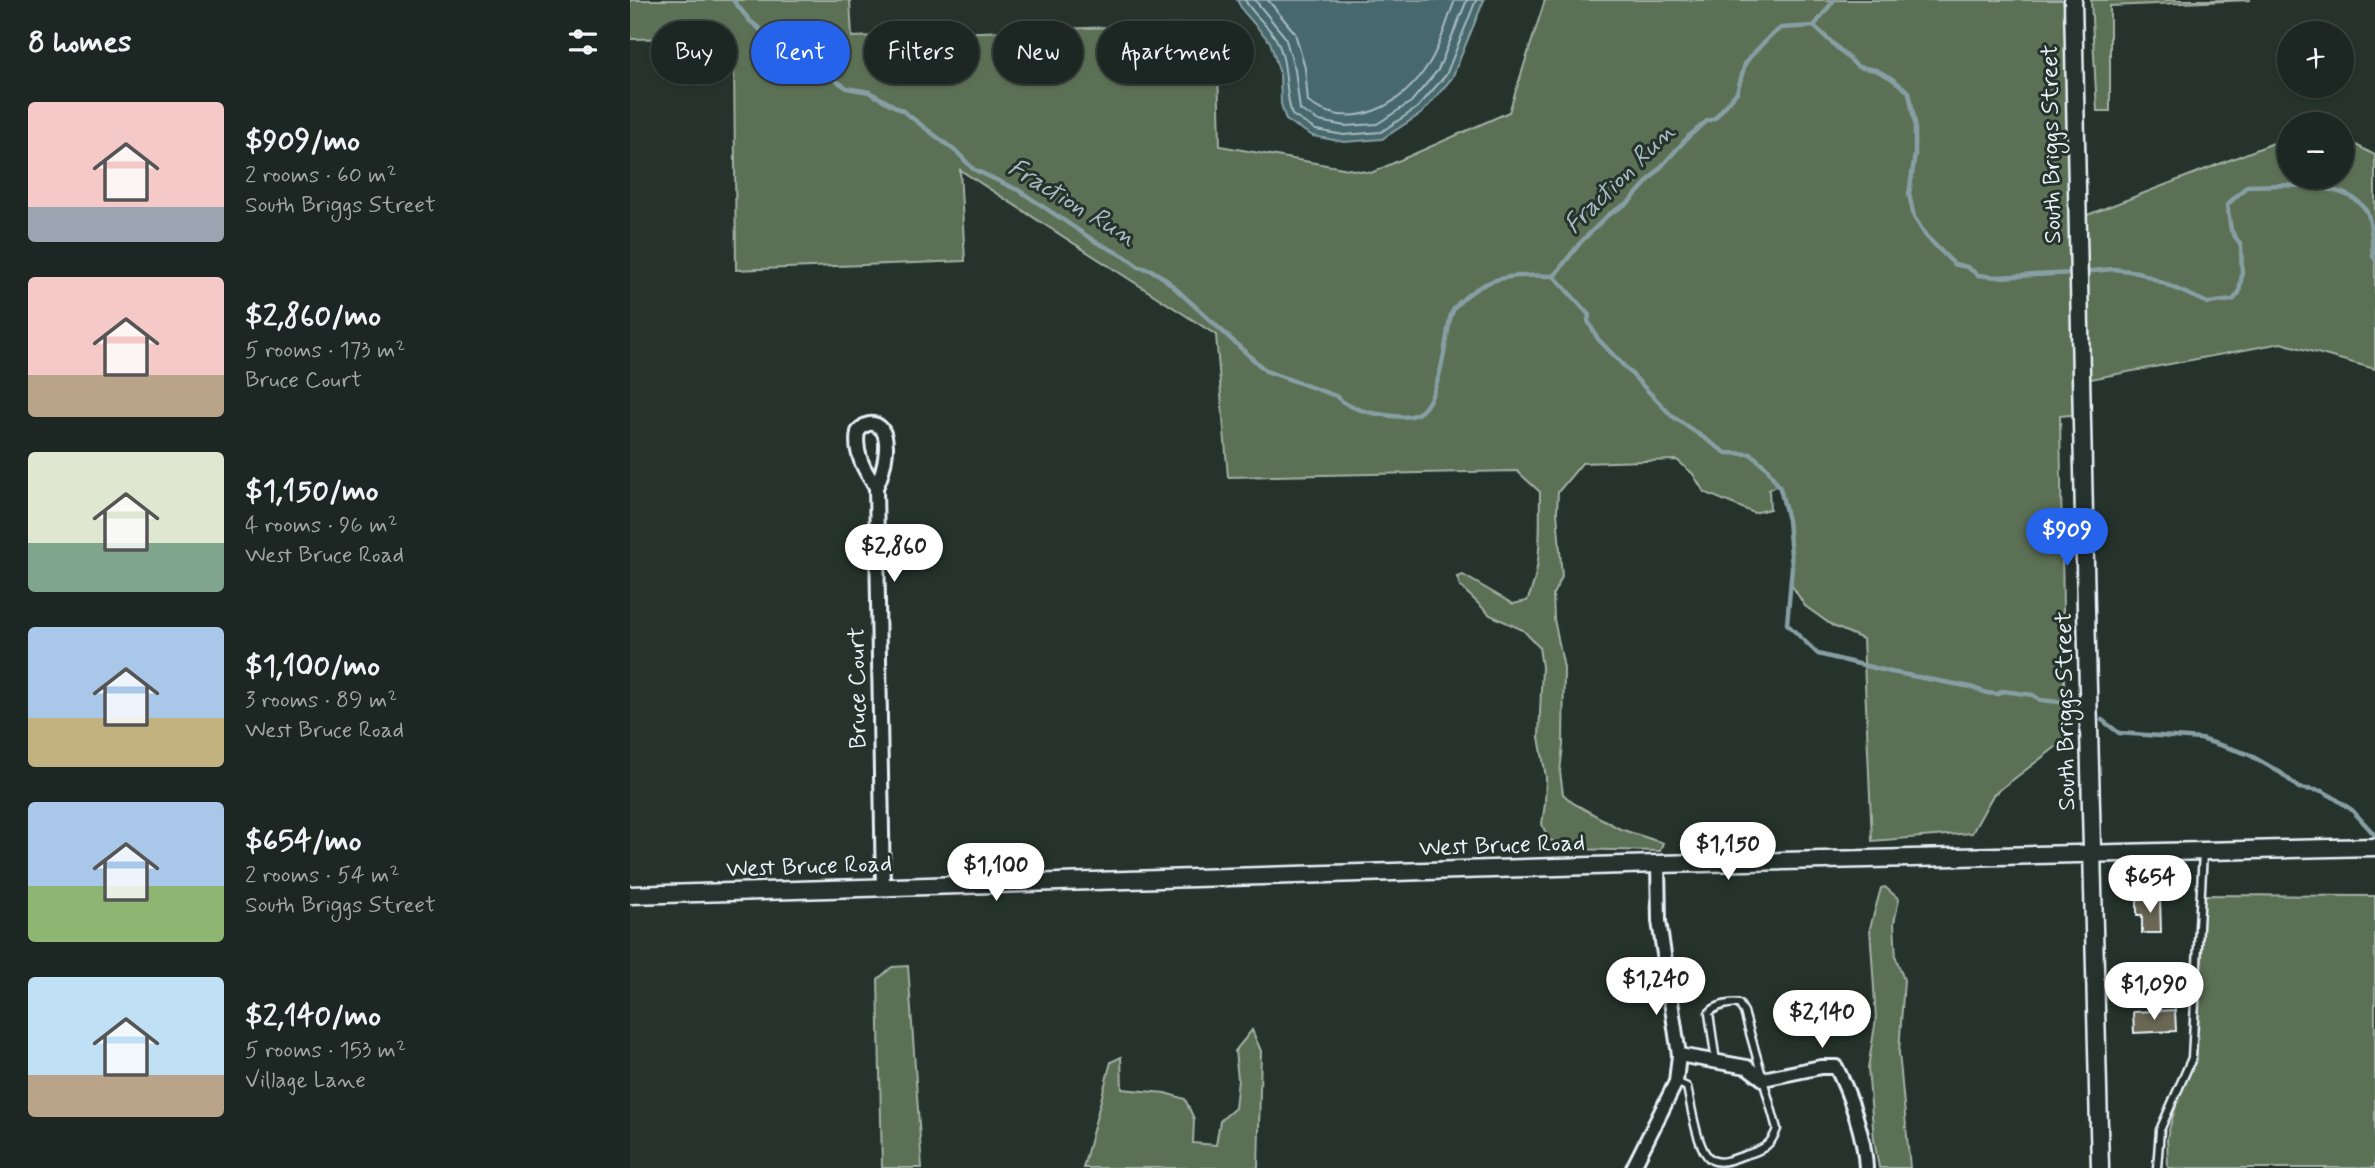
<!DOCTYPE html>
<meta charset="utf-8">
<style>
body{margin:0;font-family:Mynerve,sans-serif;background:#29322f;color:#f1f3f6;height:100vh;display:flex;flex-direction:column;font-size:26px;white-space:nowrap}
*{box-sizing:border-box;margin:0}
p{font-size:23px;color:#a0a5a5}
.icon{flex:none;width:38px;height:38px;fill:none;stroke:currentColor;stroke-width:2;stroke-linecap:round;stroke-linejoin:round}
.map{position:relative;flex:1;overflow:hidden}
.side{display:flex;flex-direction:column;background:#1c2622;width:630px}
.side>*{flex:none}
.top-card{position:absolute;left:21px;top:21px;width:665px;height:63px;display:flex;gap:14px}
.fabs{position:absolute;left:1647px;top:21px;display:grid;gap:14px}
.fabs a{display:grid;place-items:center;width:77px;height:77px;border-radius:50%;background:#1c2622;box-shadow:0 2px 5px #0004,0 0 0 2px #3a4340;font-size:35px}
.price{position:absolute;translate:-50% -60px;padding:0 16px;border-radius:24px;background:#fff;color:#222;font-size:23px;line-height:46px;filter:drop-shadow(0 2px 4px #0008)}
.price::after{content:'';position:absolute;left:50%;top:42px;width:21px;height:16px;margin-left:-10px;background:inherit;clip-path:polygon(0 0,100% 0,50% 100%)}
.price.on{background:#2563eb;color:#fff}
ul{padding:0;list-style:none}
li{display:flex;align-items:center;gap:21px;height:175px;padding:0 28px}
li span{display:grid;place-items:center;flex:none;width:196px;height:140px;border-radius:7px;color:#555}
li>.icon{margin-inline-start:auto}
span .icon{width:84px;height:84px;fill:#fffc;stroke-width:1}
li b{font-size:30px}
h2{display:flex;justify-content:space-between;align-items:center;height:84px;padding:0 28px;font-size:30px}
.chip{padding:0 24px;border-radius:32px;background:#1c2622;box-shadow:0 2px 5px #0004,0 0 0 2px #3a4340;font-size:24px;line-height:63px}
.chip.on{background:#2563eb;color:#fff}
main{display:flex;flex:1;min-height:0}
.map>svg:first-child{display:block}
</style>
<main>
<section class="side">
<h2>8 homes<svg class="icon" aria-label="filters" viewBox="0 0 24 24"><path d="M4 7h16M4 17h16"/><circle cx="9" cy="7" r="2"/><circle cx="15" cy="17" r="2"/></svg></h2>
<ul>
<li><span style="background:linear-gradient(#f6c9c9 75%,#9aa5b1 0)"><svg class="icon" aria-label="home" viewBox="0 0 24 24"><path d="M3 11l9-7 9 7M6 9v11h12V9"/></svg></span><div><b>$909/mo</b><p>2 rooms · 60 m²</p><p>South Briggs Street</p></div></li>
<li><span style="background:linear-gradient(#f6c9c9 70%,#b9a48a 0)"><svg class="icon" aria-label="home" viewBox="0 0 24 24"><path d="M3 11l9-7 9 7M6 9v11h12V9"/></svg></span><div><b>$2,860/mo</b><p>5 rooms · 173 m²</p><p>Bruce Court</p></div></li>
<li><span style="background:linear-gradient(#dfe7d0 65%,#7fa58c 0)"><svg class="icon" aria-label="home" viewBox="0 0 24 24"><path d="M3 11l9-7 9 7M6 9v11h12V9"/></svg></span><div><b>$1,150/mo</b><p>4 rooms · 96 m²</p><p>West Bruce Road</p></div></li>
<li><span style="background:linear-gradient(#a9c7e8 65%,#c2b280 0)"><svg class="icon" aria-label="home" viewBox="0 0 24 24"><path d="M3 11l9-7 9 7M6 9v11h12V9"/></svg></span><div><b>$1,100/mo</b><p>3 rooms · 89 m²</p><p>West Bruce Road</p></div></li>
<li><span style="background:linear-gradient(#a9c7e8 60%,#8fb573 0)"><svg class="icon" aria-label="home" viewBox="0 0 24 24"><path d="M3 11l9-7 9 7M6 9v11h12V9"/></svg></span><div><b>$654/mo</b><p>2 rooms · 54 m²</p><p>South Briggs Street</p></div></li>
<li><span style="background:linear-gradient(#bfe0f5 70%,#b9a48a 0)"><svg class="icon" aria-label="home" viewBox="0 0 24 24"><path d="M3 11l9-7 9 7M6 9v11h12V9"/></svg></span><div><b>$2,140/mo</b><p>5 rooms · 153 m²</p><p>Village Lane</p></div></li>
</ul>
</section>
<div class="map">
<svg width="1745" height="1168" viewBox="0 0 1745 1168">
<rect width="100%" height="100%" fill="#26332d"/>
<filter id="ink" filterUnits="userSpaceOnUse"><feTurbulence type="fractalNoise" baseFrequency=".0143" numOctaves="2"/><feDisplacementMap in="SourceGraphic" scale="14" xChannelSelector="R" yChannelSelector="G"/><feConvolveMatrix kernelMatrix="1 2 1 2 8 2 1 2 1" color-interpolation-filters="sRGB"/></filter>
<g filter="url(#ink)">
<g fill="#5c7054" stroke="#a2b0a6" stroke-width="2">
<path d="M0,0h220l2,37 365,-14 3,123 151,27 138,-61 36,-112h527l5,219 212,-82v40h53v-34l14,2 19,10v214l-94,-26 -201,38 1,33 -21,2 5,324 -72,55 -21,38 -100,8 -9,-202 -30,-13 -28,-20 -14,-22 1,-17 -4,-47 -10,-35 -9,5 1,19 -16,4 -50,-21 -11,-18 -16,-14 -95,3 -24,29 -1,20 5,65 -9,17 1,25 10,49 -1,77 -3,27 3,22 10,9 47,26 43,14 -3,8 -93,-2 -19,-10 -6,-15 3,-20 1,-27 -7,-40 3,-70 -3,-20 -16,-17 -33,-15 -30,-29 -3,-9 6,-2 50,29 14,-3c16,-34 12,-73 13,-109l-23,-21 -289,6 -12,-142 -256,-165 5,91 -229,9 -2,-210 -45,-22 -59,1z"/>
<path d="M1461,0h160l-141,6v105h-13z"/>
<path d="M1255,887l14,12 -5,24 2,35 8,22 -5,72 11,116h-31l-5,-29 -6,-71 8,-49 -6,-91 11,-40z"/>
<path d="M1571,895l174,1v272h-207l-1,-31 16,-56 9,-23z"/>
<path d="M278,966l14,202h-40l-4,-189 14,-12z"/>
<path d="M622,1030l9,21 -3,117h-175l28,-106 10,-5 1,32 43,4 20,6 9,20 -1,24 23,2 4,-24 15,-13 3,-29 -3,-28z"/>
</g>
<path fill="#46686c" stroke="#879fa4" stroke-width="2" d="M607,0h247l-32,78 -30,35 -40,26 -38,3 -31,-6 -27,-16 -5,-16 -1,-30 -10,-32 -27,-31z"/>
<g fill="none" stroke-linecap="round" stroke-linejoin="round">
<g stroke="#a7bac0" stroke-width="2">
<path d="M615,0c8,15 25,27 31,39 13,24 8,52 16,76l24,15 28,5 37,-3 36,-24 29,-33 30,-75"/>
<path d="M625,0l30,37 10,33 5,40 19,11 26,5 32,-2 34,-22 27,-32 29,-70"/>
<path d="M638,0l27,33 10,35 3,34c44,31 94,4 120,-37 12,-17 19,-45 27,-65"/>
</g>
<g stroke="#879fa4" stroke-width="4.5">
<path d="M103,0l17,21 16,13 81,54 22,4 34,19 55,42 15,16 47,22 76,51 28,14 15,11 12,3 13,8 102,93 70,25c12,13 33,17 49,19 10,1 22,4 32,-1 19,-9 27,-58 30,-78 2,-10 2,-22 9,-30 28,-31 59,-32 98,-30"/>
<path d="M1184,26l20,-26"/>
<path d="M1453,272l30,-3 25,3 70,31 25,-3 6,-7 3,-19 -1,-28 -10,-16 -4,-25 20,-19c30,-1 104,-6 120,26 5,9 5,34 6,44l2,3"/>
<path d="M924,276l26,-33 28,-28 21,-13 60,-66 18,-15 8,-3 22,-26 8,-28 5,-7 20,-21 11,-8 33,-2 44,41 18,3 15,8 18,14 6,32v30l-6,40 5,23 12,19 28,28 13,3 11,8 19,2 77,-4"/>
<path d="M924,276l35,39 -1,6 10,18 74,77 54,37 25,1 15,13 14,21 8,32 4,47 -5,57 31,30 73,18 80,15 16,6 11,1 5,-3 30,4 7,5 40,4"/>
<path d="M1472,720l17,13 82,6 47,15 33,19 18,15 23,3 11,6 19,13 22,24 1,3"/>
</g>
</g>
<g fill="#6b6854" stroke="#e8f1f8" stroke-width="2">
<path d="M1507,899h23l1,34h-19v-18h-5z"/>
<path d="M1545,1010l1,21 -42,2 -1,-21z"/>
</g>
<g fill="none" stroke-linecap="round" stroke-linejoin="round">
<g stroke="#e8f1f8" stroke-width="11">
<g id="service">
<path d="M1046,1082l11,5c4,17 10,65 25,73 10,5 23,-2 33,-5 17,-5 26,-9 32,-26l-33,-117 -5,-8c-9,-2 -24,2 -30,9l7,49"/>
<path d="M1527,1168l3,-38 32,-72 11,-206"/>
</g>
</g>
<g stroke="#e8f1f8" stroke-width="18">
<g id="minor">
<path d="M246,487c-12,-17 -22,-34 -18,-55 4,-5 9,-9 15,-8 23,4 10,51 3,63l7,401"/>
<path d="M1049,1055l68,12 16,12 58,-12h15c14,27 29,71 30,101"/>
<path d="M1003,1168l43,-86 3,-27 -20,-134 -1,-57"/>
</g>
</g>
<g stroke="#e8f1f8" stroke-width="21">
<g id="tertiary">
<path d="M1443,0c6,389 18,779 27,1168"/>
<path d="M0,895l1028,-31 717,-17"/>
</g>
</g>
<use href="#service" stroke="#26332d" stroke-width="6"/>
<use href="#minor" stroke="#26332d" stroke-width="12"/>
<use href="#tertiary" stroke="#26332d" stroke-width="16"/>
</g>
</g>
<g text-anchor="middle" dominant-baseline="central" stroke-width="6" stroke-linejoin="round" paint-order="stroke">
<g font-size="24" fill="#e8f1f8" stroke="#26332d">
<text transform="translate(1422 144) rotate(-91)">South Briggs Street</text>
<text transform="translate(228 688) rotate(-91)">Bruce Court</text>
<text transform="translate(1436 711) rotate(-91)">South Briggs Street</text>
<text transform="translate(872 846) rotate(-2)">West Bruce Road</text>
<text transform="translate(179 867) rotate(-2)">West Bruce Road</text>
</g>
<g font-size="26" font-style="italic" fill="#a7bac0" stroke="#26332d">
<text transform="translate(990 179) rotate(-45)">Fraction Run</text>
<text transform="translate(442 203) rotate(31)">Fraction Run</text>
</g>
</g>
</svg>
<div class="fabs">
<a>+</a>
<a>−</a>
</div>
<b class="price on" style="left:1437px;top:568px">$909</b>
<b class="price" style="left:264px;top:584px">$2,860</b>
<b class="price" style="left:1098px;top:882px">$1,150</b>
<b class="price" style="left:366px;top:903px">$1,100</b>
<b class="price" style="left:1520px;top:915px">$654</b>
<b class="price" style="left:1026px;top:1017px">$1,240</b>
<b class="price" style="left:1524px;top:1022px">$1,090</b>
<b class="price" style="left:1192px;top:1050px">$2,140</b>
<div class="top-card">
<a class="chip">Buy</a>
<a class="chip on">Rent</a>
<a class="chip">Filters</a>
<a class="chip">New</a>
<a class="chip">Apartment</a>
</div>
</div>
</main>
